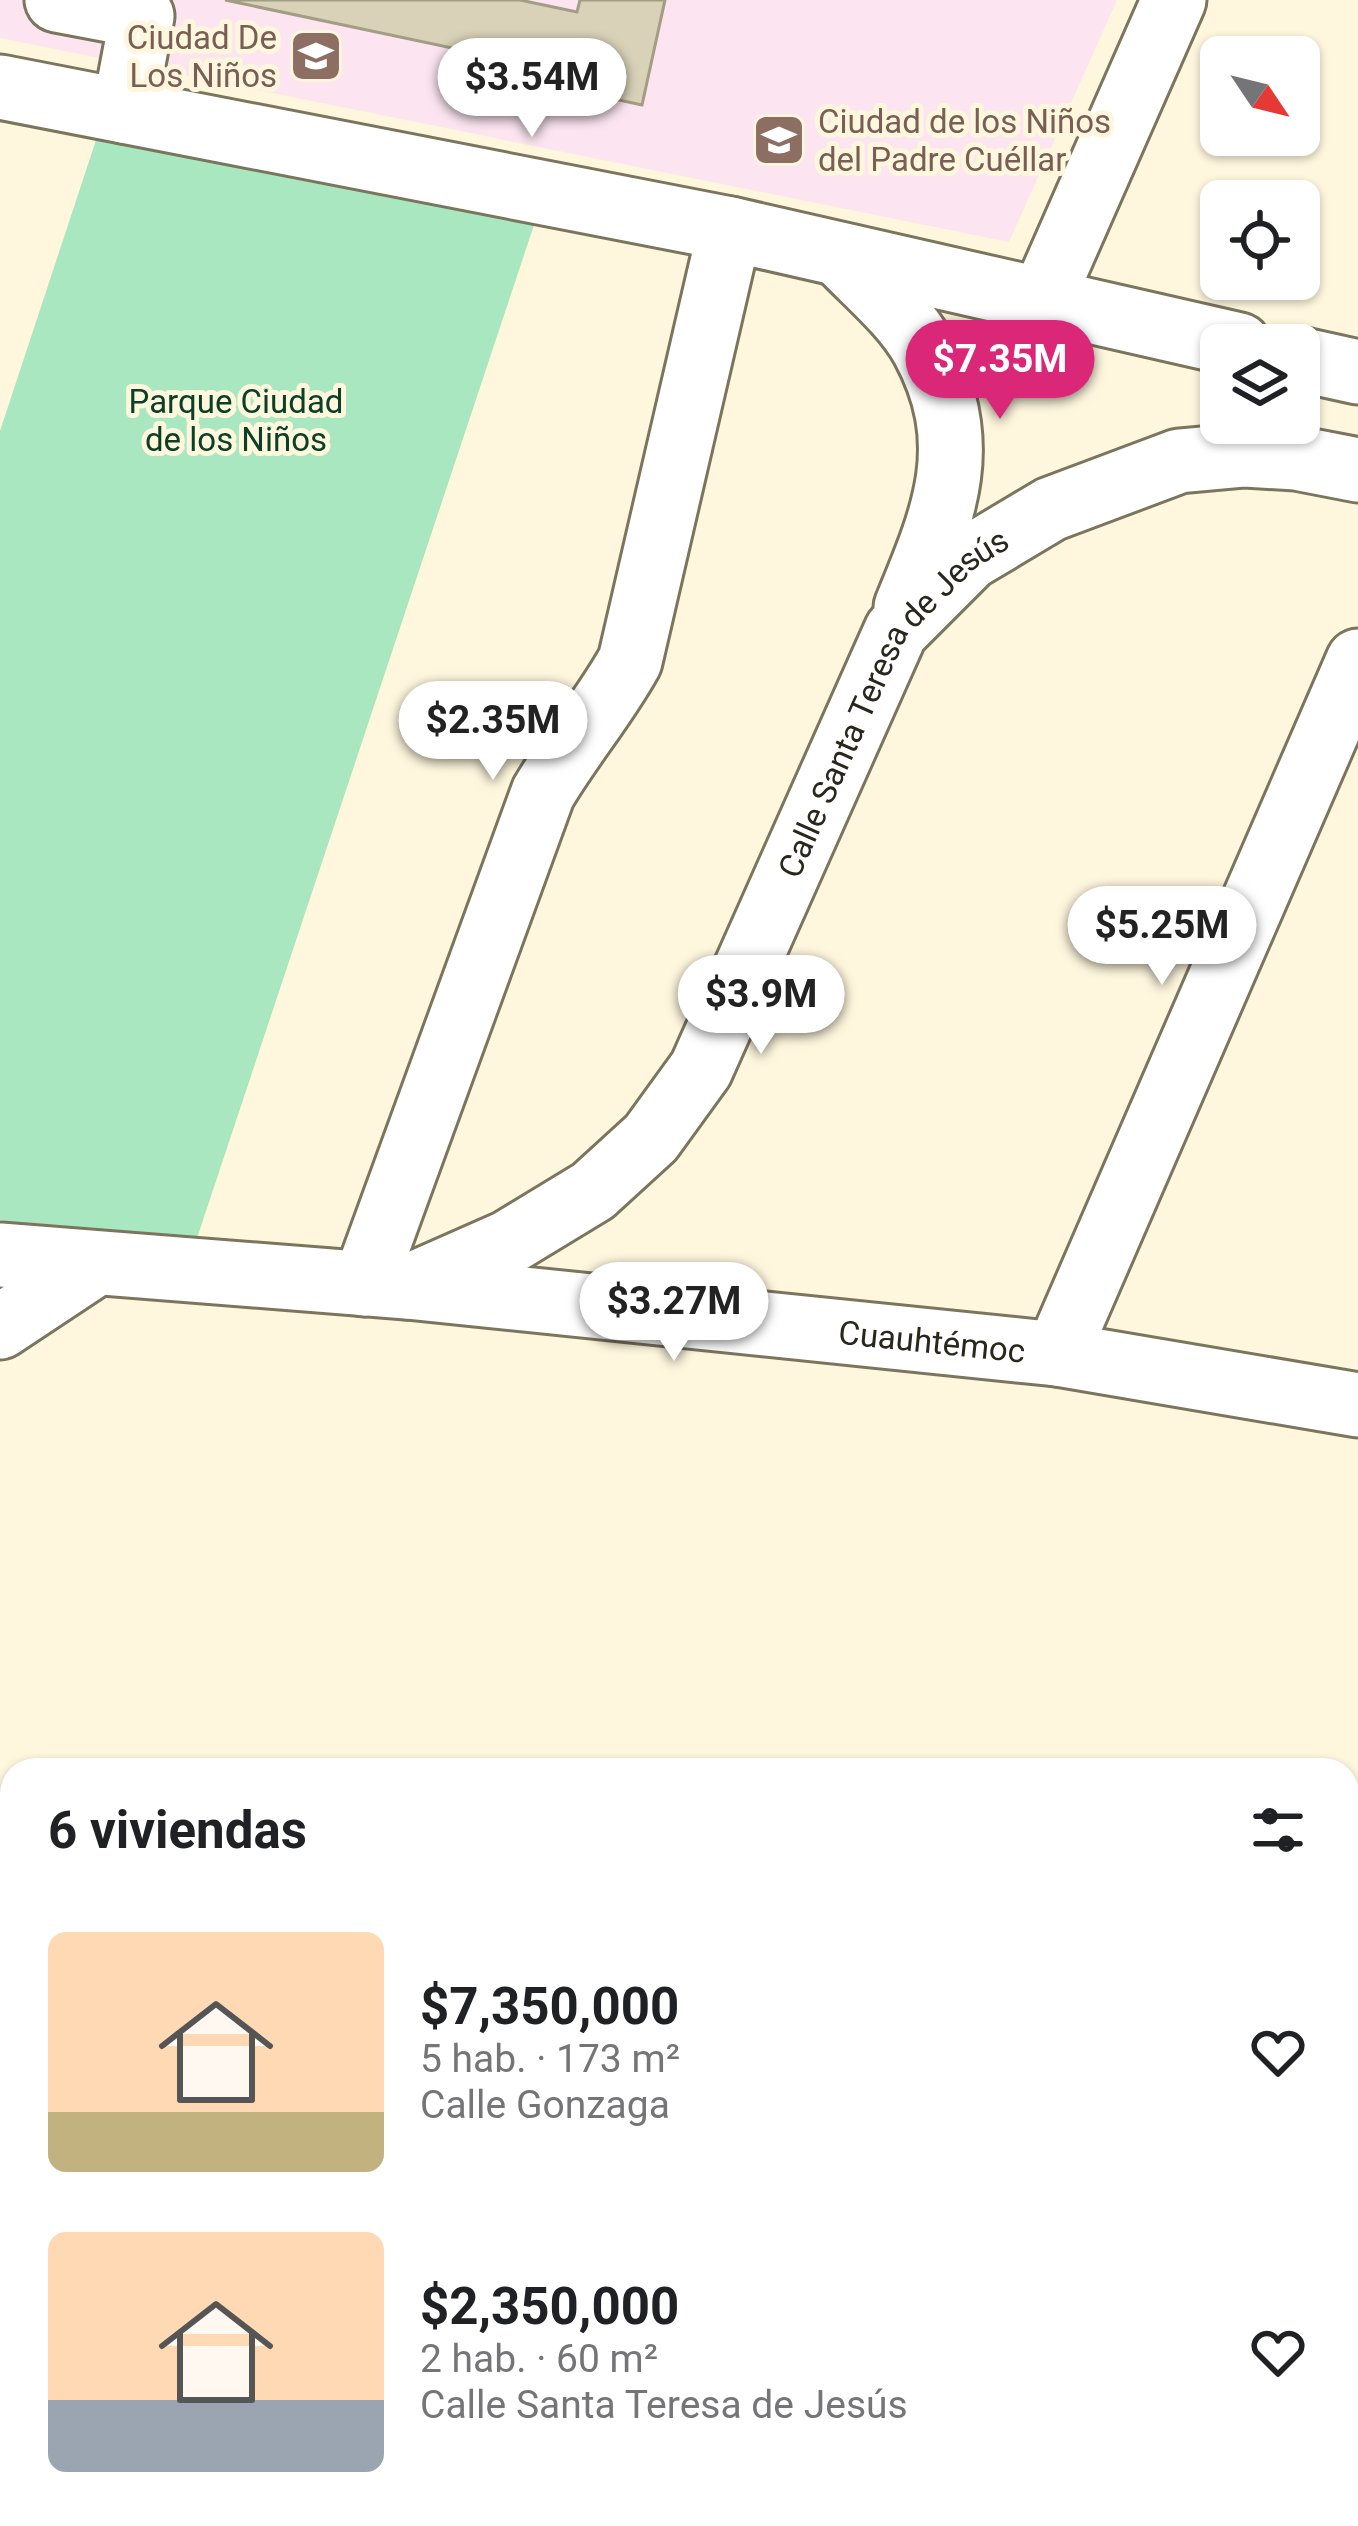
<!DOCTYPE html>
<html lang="es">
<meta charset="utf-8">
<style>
body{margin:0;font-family:Roboto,sans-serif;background:#f2f2f2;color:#202124;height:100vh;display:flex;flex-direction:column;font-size:45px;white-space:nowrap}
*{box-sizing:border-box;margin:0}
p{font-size:39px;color:#757577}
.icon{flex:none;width:66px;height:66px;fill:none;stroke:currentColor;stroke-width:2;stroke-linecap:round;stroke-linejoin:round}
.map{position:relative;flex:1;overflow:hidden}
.drawer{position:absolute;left:0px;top:1758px;width:1359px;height:768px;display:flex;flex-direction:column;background:#fff;border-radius:36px 36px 0 0;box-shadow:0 3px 9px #0004}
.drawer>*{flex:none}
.needle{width:78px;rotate:125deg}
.tools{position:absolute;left:1200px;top:36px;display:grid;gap:24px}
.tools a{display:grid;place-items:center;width:120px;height:120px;border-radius:18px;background:#fff;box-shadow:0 3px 9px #0004;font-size:60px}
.price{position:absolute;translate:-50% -102px;padding:0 27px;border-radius:42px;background:#fff;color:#222;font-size:39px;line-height:78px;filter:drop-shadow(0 3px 6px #0008)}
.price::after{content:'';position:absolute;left:50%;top:72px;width:36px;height:27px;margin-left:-18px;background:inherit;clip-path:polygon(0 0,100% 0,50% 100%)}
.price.on{background:#db2777;color:#fff}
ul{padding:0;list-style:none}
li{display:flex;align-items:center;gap:36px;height:300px;padding:0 48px}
li span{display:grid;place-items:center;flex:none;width:336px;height:240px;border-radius:18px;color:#555}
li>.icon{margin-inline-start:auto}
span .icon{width:144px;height:144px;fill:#fffc;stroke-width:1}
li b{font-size:51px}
h2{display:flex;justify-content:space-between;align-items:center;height:144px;padding:0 48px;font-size:51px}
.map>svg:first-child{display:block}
</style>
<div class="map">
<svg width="1358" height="2526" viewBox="0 0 1358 2526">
<rect width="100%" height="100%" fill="#fef6dd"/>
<path fill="#fce5f0" d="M0,0h1117l-108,242 -1009,-204z"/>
<g fill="#a8e7c0">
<path d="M99,131l437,88 -343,1031 -193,-30v-789z"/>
<path d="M0,2410l12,3v101h125l-1,12h-136z"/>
</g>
<g fill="#d9d2b9" stroke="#a39d85" stroke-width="3">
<path d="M225,0h295l57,12 3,-12h85l-23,105 -79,-17 3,-16z"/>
<path d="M1354,2485l4,1v40h-15z"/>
</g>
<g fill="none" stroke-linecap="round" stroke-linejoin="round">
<g stroke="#7b755e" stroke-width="69">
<g id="minor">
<path d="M57,0l85,16 -18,95"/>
<path d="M0,87l730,142 509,116"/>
<path d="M842,257c27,28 62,57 81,91 52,96 21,167 -17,259"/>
<path d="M1042,300l132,-300"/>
<path d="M1299,359l59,13"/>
<path id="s1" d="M0,1255l407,32 650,67 301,51"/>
<path d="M364,1284l179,-491c27,-46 61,-85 87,-132l100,-432"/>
<path id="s2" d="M407,1287l102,-45 84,-51 58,-53 50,-69 195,-438 73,-73 82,-49 128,-48 66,-6 51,3 62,12"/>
<path d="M0,1327l95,-63"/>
<path d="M1057,1354l301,-693"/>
<path d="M0,1861l12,2"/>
<path d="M1347,2426l11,1"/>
<path d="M465,2514l13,12"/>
<path d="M199,2526l3,-12"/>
<path d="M284,2526l3,-12"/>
<path d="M371,2526l9,-12"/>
<path d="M582,2526l2,-12"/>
<path d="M637,2526l1,-6"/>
</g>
</g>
<g stroke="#7b755e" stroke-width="72">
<g id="major">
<path d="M1347,1997l11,-25"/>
<path d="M1347,2210l11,-24"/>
<path d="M1117,2526l6,-12"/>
<path d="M1204,2526l5,-12"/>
</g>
</g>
<path stroke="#9f9987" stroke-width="8" stroke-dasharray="6 6" stroke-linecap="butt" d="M1347,1877l11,-24"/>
<use href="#minor" stroke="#fff" stroke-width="63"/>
<use href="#major" stroke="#fff" stroke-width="66"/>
</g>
<defs>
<g id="school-square" transform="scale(2.7)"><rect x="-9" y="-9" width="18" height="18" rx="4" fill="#8d6e63" stroke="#fef6dd"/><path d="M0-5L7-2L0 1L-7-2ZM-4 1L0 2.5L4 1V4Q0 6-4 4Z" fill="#fff"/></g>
</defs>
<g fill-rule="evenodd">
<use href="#school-square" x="316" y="56"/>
<use href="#school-square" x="779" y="140"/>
</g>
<g text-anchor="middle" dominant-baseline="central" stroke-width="10" stroke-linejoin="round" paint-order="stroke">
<g font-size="33" fill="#785e54" stroke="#fef6dd" text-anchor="end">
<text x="277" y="37">Ciudad De<tspan x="277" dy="38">Los Niños</tspan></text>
<text x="818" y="121" text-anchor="start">Ciudad de los Niños<tspan x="818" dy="38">del Padre Cuéllar</tspan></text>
</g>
<g font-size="33" fill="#0b4027" stroke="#fef6dd">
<text x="236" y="401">Parque Ciudad<tspan x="236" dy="38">de los Niños</tspan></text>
</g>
<g font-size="33" fill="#29261c" stroke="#fef6dd">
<text stroke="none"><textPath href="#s2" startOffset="792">Calle Santa Teresa de Jesús</textPath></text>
<text stroke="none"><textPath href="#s1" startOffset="936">Cuauhtémoc</textPath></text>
</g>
</g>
</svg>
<div class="tools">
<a><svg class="needle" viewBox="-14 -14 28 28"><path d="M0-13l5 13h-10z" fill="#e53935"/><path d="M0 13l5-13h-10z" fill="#757577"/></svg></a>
<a><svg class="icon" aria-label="locate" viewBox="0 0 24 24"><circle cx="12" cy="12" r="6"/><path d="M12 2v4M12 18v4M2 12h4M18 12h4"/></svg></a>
<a><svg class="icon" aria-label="layers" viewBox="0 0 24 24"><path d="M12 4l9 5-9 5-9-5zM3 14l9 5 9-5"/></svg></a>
</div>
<b class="price" style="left:532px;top:140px">$3.54M</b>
<b class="price on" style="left:1000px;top:422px">$7.35M</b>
<b class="price" style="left:493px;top:783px">$2.35M</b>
<b class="price" style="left:1162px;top:988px">$5.25M</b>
<b class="price" style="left:761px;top:1057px">$3.9M</b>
<b class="price" style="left:674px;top:1364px">$3.27M</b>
<section class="drawer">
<h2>6 viviendas<svg class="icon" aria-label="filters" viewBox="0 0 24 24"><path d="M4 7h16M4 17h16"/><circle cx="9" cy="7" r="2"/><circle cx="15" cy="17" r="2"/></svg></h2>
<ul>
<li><span style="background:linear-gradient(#ffd9b3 75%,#c2b280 0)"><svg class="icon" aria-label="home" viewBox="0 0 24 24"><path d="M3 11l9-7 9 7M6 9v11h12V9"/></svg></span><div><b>$7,350,000</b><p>5 hab. · 173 m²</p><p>Calle Gonzaga</p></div><svg class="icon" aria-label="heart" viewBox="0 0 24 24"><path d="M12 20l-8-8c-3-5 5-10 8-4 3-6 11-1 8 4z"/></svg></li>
<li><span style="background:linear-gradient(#ffd9b3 70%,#9aa5b1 0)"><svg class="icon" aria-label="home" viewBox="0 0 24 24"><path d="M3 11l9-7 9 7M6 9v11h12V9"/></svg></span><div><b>$2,350,000</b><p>2 hab. · 60 m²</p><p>Calle Santa Teresa de Jesús</p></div><svg class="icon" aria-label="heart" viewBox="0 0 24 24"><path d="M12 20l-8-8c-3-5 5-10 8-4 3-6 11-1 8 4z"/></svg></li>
</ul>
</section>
</div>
